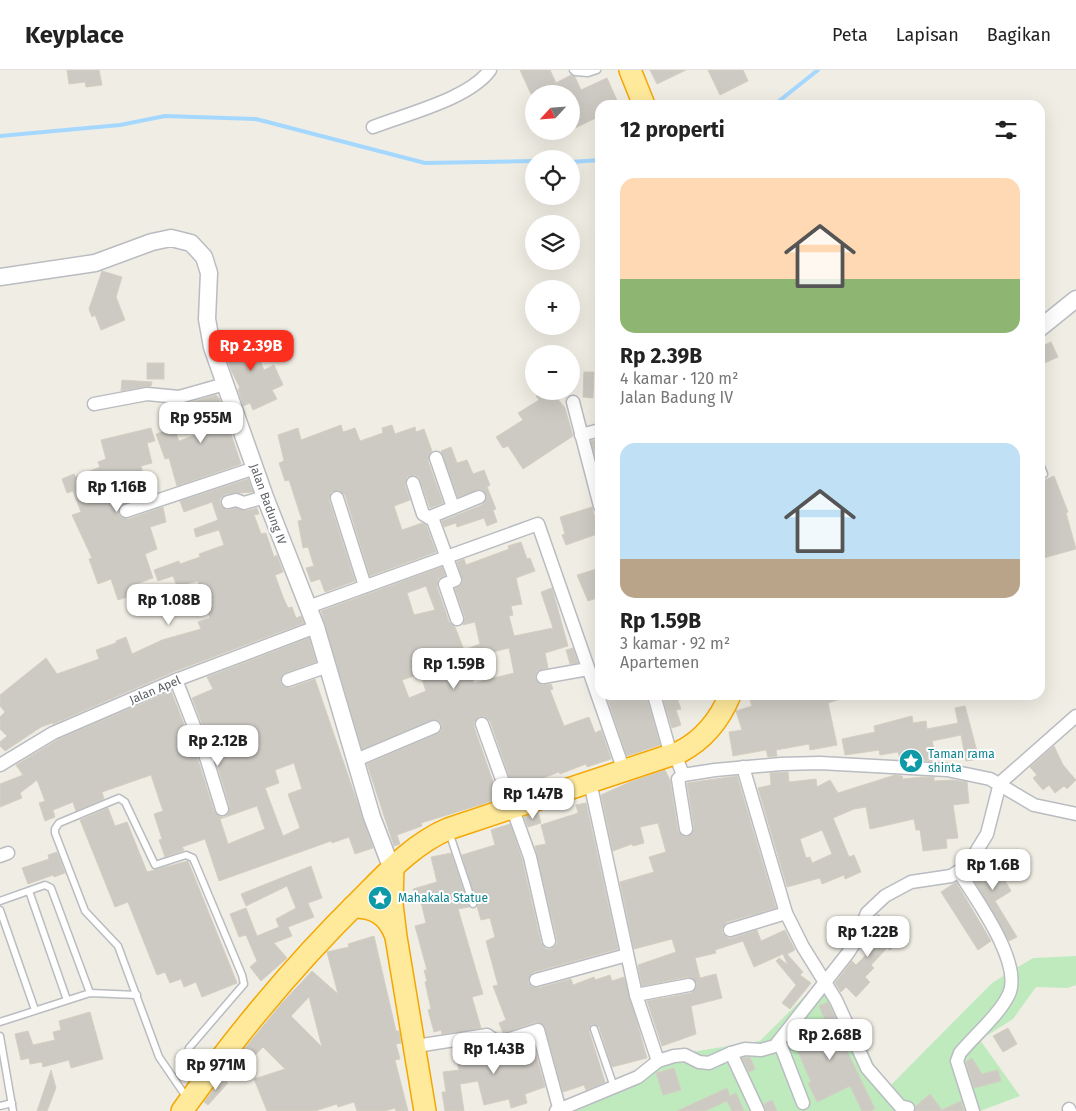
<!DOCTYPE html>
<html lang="id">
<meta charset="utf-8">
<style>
body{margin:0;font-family:"Fira Sans",sans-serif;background:#f2f2f2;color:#222;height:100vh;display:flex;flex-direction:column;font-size:19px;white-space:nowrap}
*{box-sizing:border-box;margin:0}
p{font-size:16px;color:#767676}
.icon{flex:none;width:28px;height:28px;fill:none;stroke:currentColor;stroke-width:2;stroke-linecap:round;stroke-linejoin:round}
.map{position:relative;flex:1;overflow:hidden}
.drawer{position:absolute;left:595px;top:30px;width:450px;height:600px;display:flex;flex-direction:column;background:#fff;border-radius:15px;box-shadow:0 5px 20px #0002}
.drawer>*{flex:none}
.needle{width:32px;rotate:244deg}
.controls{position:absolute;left:525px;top:15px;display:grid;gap:10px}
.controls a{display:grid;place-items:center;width:55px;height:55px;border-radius:50%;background:#fff;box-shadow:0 5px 20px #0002;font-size:25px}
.price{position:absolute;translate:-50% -42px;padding:0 11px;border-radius:10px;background:#fff;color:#222;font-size:16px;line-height:32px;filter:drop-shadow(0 1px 2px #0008)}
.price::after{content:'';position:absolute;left:50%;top:30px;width:15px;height:11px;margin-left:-8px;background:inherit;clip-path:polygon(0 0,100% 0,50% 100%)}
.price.current{background:#fc2f1e;color:#fff}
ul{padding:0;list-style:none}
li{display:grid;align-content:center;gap:10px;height:265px;padding:0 25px}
li span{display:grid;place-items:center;height:155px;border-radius:15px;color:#555}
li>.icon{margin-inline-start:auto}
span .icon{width:90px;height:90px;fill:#fffc;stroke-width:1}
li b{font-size:21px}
h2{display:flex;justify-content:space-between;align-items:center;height:60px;padding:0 25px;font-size:21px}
header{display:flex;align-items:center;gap:30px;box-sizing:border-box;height:70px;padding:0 25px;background:#fff;border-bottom:1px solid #e0e0e0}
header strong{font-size:24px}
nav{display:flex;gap:28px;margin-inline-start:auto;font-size:18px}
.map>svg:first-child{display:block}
</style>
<header>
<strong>Keyplace</strong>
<nav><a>Peta</a><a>Lapisan</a><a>Bagikan</a></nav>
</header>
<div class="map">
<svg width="1076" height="1041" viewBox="0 0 1076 1041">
<rect width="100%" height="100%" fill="#f0ede4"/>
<path fill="#beeabe" d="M1076,886v29l-9,3 -31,-1 -23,32 -33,21 40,56 -40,15h-412l117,-58 75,-12 63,-63 37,53 25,60 107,-108 41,-25z"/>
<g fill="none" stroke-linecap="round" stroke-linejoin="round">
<g stroke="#a5d8ff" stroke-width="4">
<path d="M774,35l44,-35"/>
<path d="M0,66l120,-11 45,-9 91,3 169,44 109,-2"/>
<path d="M571,92l29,-2"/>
</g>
</g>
<g fill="#cdcac3" stroke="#d5cfc1" fill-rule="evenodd">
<path d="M67,0h32l3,15 -16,2 -1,-5 -16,2z"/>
<path d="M520,0h30l6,13 15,-8 4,2 6,13 26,-12 12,27h-19v11l-29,14v-36h-40z"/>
<path d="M650,0h36l-29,14z"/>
<path d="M708,0h35l5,11 -28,14z"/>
<path d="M102,201l20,6 -6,20 9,23 -24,10 -6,-15 -3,2 -3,-8z"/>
<path d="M248,262l16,38 10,-5 9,20 -11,5 5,9 -24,11 -3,-7 -7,3 -5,-17 2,-1 -9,-18 -10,-32 7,-3 3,5z"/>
<path d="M1051,272l7,15 -18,8v-18z"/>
<rect x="147" y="293" width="17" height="16"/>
<path d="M584,302h10l-1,26 -10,-1z"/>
<path d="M122,310l30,2 -1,4 -30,5z"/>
<path d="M544,321h7l14,17 8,28 -50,33 -15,-23 -5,2 -7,-11 27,-17 -5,-7 21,-13 -3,-4z"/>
<path d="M216,325l3,3 22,66 -64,22 -8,-28 -4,1 -9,-25 18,-6 5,13 25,-9 -19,-28z"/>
<path d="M341,355l2,7 12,-4 5,13 23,-8 -1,-5 10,-3 3,9 20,-7 1,5 8,-3 8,22 -4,10 15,42 -13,5 -11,-31 -5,-2 -7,2 -2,8 5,15 -16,6 8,24 20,-7 4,2 10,27 -66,24 -25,-81 -6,-5 -8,2 -2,8 26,81 -30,11 -5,-13 -9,3 -5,-14 8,-2 -6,-19 -5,1 -5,-27 4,-1 -13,-40 -4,1 -6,-18 5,-2 -6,-26 20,-7 3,12z"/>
<path d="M151,358l4,13 -8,2 5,20 -11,3 7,29 -25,9 -5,5v4l3,4 7,2 35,-12 3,15 -16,5 7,22 -12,5 8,24 -20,7 3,9 -18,6 -7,-21 -13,5 -9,-25 3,-1 -20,-43 9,-3 -8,-21 -6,2 -5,-14 12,-5 1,3 25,-10 -2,-5 8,-3 -5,-19z"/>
<path d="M600,369v35l-9,-33z"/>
<path d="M451,377l6,16 10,-3 6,14 11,-4 6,15 -3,2 9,22 -3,1 4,12 -10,4 -3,-8 -27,9 -1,-4 -12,4 -2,-6 40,-16 5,-7 -3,-7 -4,-2 -22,8 -17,-46z"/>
<path d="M1054,406l14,36 -2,1 10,36 -36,10v-77z"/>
<path d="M248,409l5,13 -27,2 -6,5v5l6,6 10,-2 10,3 11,-3 2,6 -5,1 7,19 5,-1 8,24 3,-2 6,17 -8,3 8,22 5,11 4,-1 4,11 5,-2 3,7 -131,49 -120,52 -1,-1 -11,4 -36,24 -5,-5v-4l7,-6 -7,-7v-12l5,-5 -5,-6v-11l46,-37 11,16 42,-15 -3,-9 20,-7v-2l10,-4 6,17 30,-14 39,-11 -3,-7 12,-4 -12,-37 -21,5 -4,-10 -15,5 -4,-11 25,-9 1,3 20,-7 -1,-3 25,-9 -5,-15 -23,7 -2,-8 24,-9 -6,-18 -28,10 -4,-11z"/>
<path d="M592,437l8,26 -34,12 -4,-10 3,-1 -5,-17z"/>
<path d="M521,472l6,17 3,-1 5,13 -19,7 6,26 -11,2 2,9 -4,1 5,20 39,-8 -12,-36 11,-4 16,58 -23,7 3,15 -11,3 -2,8 6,6 10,-1 2,5 -3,1 14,36 25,-9 6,16 6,-3 10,29 -24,8 -1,-3 -26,10 -1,-2 -29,11 -1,-3 -16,7 -23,-66 -6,-5 -5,1 -5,5v5l25,72 -78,24 1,3 -25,9 3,9 -6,2 -27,-82 70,-30 4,-3 1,-7 -4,-4h-7l-69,29 -41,-138 121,-44 3,8 -7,4 -1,8 12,35 6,5 9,23 16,-6 -5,-22 -12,3 2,-8 -10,-28 6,-4 2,-4 -6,-19 7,-3 2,6 43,-16 -1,-3zM426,516l9,24 -21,5 -7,-22zM509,578l5,25 -40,10 -8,-21 3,-1 -1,-3zM420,604l6,17 -17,7 -7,-18z"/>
<path d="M600,498v29l-12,4 -11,-26z"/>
<path d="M309,568l7,24 -31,11 -3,2 -2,7 3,4 7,2 25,-9 58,169 -18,6 -6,-17 -17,6 -1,-2 -112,40 -14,-42 -23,8 2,3 -19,7 -6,-17 3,-1 -8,-25 9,-3 -12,-36 -49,17 2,7 -28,12 -3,-9 -20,8 2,7 -10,4 -6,-18 6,-2 -8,-21 -17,13 2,5 -22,9v-23l23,-9 -7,-10 43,-26 112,-48 27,69 16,51 6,6h5l3,-3 2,-7 -14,-45 27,-10 3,-2 2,-7 -3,-4 -7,-2 -27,10 -19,-49 21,-9 -6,-12zM294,693l8,26 -14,5 12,34 -17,8 -18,-48 14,-5 -4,-13zM257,736l8,23 -37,15 -8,-25z"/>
<path d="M573,578l5,15 -8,1 -4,-14z"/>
<path d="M606,625h40l14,50 -33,11z"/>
<path d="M662,625h14l5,14 -5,1 5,15 -9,3z"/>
<path d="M748,625h60l2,4 12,-4h25v2l-19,6 9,42 -27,5 -1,-6 -33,6 1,6 -9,1 -2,-7 -33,6 -4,-24 13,-2 -6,-19 16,-5z"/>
<path d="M965,636l14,53 -13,2 -5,-26 -29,6 4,16 -5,1 1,3 -11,-1 -1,-4 -20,3 -2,-7 -18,3 -1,-5 -34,5 -3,-16 33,-7 -1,-6 38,-10 1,7 13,-2 1,8 31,-6 -3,-15z"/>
<path d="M1054,676l9,19 13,15 -9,9 -3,-3 -9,7 -6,-8 -6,5 -10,-12 4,-3 -7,-8z"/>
<path d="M665,700l5,10 8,51 5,5 4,1 4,-2 3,-7 -7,-45 50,-7 39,132 -49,14 -5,6v5l6,5h4l25,-8 4,11 24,-11 10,20 -8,4 16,18 -3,3 11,8 -21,26 -8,-6 14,-18 -20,-24 3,-3 9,7 -5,-11 -29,13 -11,-26 -28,9 1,3 -21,5 5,20 16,-4 6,24 -31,8 5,28 -34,12 -15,-45 44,-8 5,-5 1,-5 -5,-5 -4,-1 -46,9 -4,-21 38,-13 -4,-13 -38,10 -14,-67 34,-10 -5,-15 17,-5 -8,-29 -18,4 4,16 -11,3 -1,-2 -19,7 -12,-56 29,-13z"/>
<path d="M788,702l1,10 27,-3 1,8 13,-7 8,13 57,-18 7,1 1,3 19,-2h12v4l19,-1 14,2 2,21 -16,2 5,33 -12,1 1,9 -24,3 -3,-21h-4l-2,-11 -44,10 -4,-22 -12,2 -21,9 16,39 5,-2 7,17 -16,7 -1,-4 -22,9 -2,-6 -33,9 -29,-99 13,-3 -1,-12zM822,760l10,24 -20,9 -2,-6 -4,1 -6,-19z"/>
<path d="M586,733l32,146 -84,23 -4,3 -2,7 3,4 7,2 33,-9 2,6 21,-8 1,3 15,-5 2,6 12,-4 23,81 -35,9 -13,-40 -7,-3 -3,7 16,51 -19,8 -2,-5 -21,7 -19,-67 -8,-3 -33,11 -4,-10 7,-3 -13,-34 5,-1 -12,-44 9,-4 -5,-19 -9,2 -19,-65 33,-10 -4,-15 19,-6 12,35 19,84 5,6h5l6,-5v-5l-22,-93 11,-2 -5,-19 37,-12 -2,-8z"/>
<path d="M108,738l7,18 12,-4 20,50 41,-11 49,122 -35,14 -6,-15 -12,5 -3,-8 -11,4 -5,-11 -8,3 -29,-73 -13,5 -35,-87z"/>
<path d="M538,742l3,11 -13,4 -4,-10z"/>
<path d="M57,782l8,21 -11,4 -1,-2 -25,9 -6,-16 27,-9 -1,-4z"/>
<path d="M451,783l18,54 -11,2 25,85 -11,3 9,31 -39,6 -1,-4 -7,2 -6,-22 3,-1 -6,-27 2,-1 -3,-11h3l-12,-44 11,-3 -5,-21 -5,1 -3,-14 24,-7 -6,-25z"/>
<path d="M990,785l21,36 -16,10 22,36 -8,4 -39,-67 9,-12z"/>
<path d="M311,796l11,32 -14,5 6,14 -26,10 4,9 -18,7 13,15 -26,23 -11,-14 7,-6 -11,-26 -7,2 -9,-23 16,-6 11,28 22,-9 -3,-8 20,-11 -9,-22 -41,20 -5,-12z"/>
<path d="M956,812l35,59 -13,9 -37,-58z"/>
<path d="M878,844l24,23 -12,13 -3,-2 -16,17 3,3 -9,9 5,5 -14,15 -10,-10 -5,5 -6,-9 17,-22 4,4 24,-24 -11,-11z"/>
<path d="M374,866l22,95h3l2,12 -5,1 4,15 -5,1 13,51h-12l-1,-3 -10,3h-28l-3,-9 -16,5 -1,-3 -22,7h-48l-13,-32 31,-10 -22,-22 -14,15 -9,-8 42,-51 30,-32 26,23 -11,-42 22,-5 -1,-3zM309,927l13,50 -31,-31z"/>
<path d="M828,932l21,46 -3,1 29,60 -5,2h-8l-12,-25 -33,16 -9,-19 3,-1 -19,-44 3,-5 9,-4 2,5 21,-10 -8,-18z"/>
<path d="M90,942l13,47 -32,9 -2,-8 -26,7 -1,-5 -12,2 -1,-6 -8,2 -6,-26 13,-3 5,14 22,-5 -2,-8 8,-2 -2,-9z"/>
<path d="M1008,958l9,16 -14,8 -10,-16z"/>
<path d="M532,970l13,47 -20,7 2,9 -16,5 -2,-9 -25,6 -6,-24 -18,3 4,27h-19l-3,-19h4l-3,-20 16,-2 -3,-13 5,-1 -4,-8 28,-4 4,6 14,-1z"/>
<path d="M750,987l5,12 -6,3 -7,-14z"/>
<path d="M972,988l10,16 16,-4 3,11 -27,7 -8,-26z"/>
<path d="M674,998l7,22 -18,5 -7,-22z"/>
<path d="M51,1000l5,18 -9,23h-10z"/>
<path d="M222,1008l6,5 -20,22 -4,-3z"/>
<path d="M727,1018l3,8 6,-3 8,18h-12l-5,-10 -22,10h-28z"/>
<path d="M930,1024l12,16 19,-9 3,10h-49l1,-5z"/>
<path d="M772,1030l5,11h-11l-2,-7z"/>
</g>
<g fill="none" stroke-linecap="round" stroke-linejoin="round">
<g stroke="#b9bcc1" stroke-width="9">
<g id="service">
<path d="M573,0l2,2 13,1 9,-3"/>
<path d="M1040,394l4,10"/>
<path d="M449,762l24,72"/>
<path d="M29,821l38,109"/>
<path d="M0,831l45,-16 6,3 39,105"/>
<path d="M0,840l35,100"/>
<path d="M0,952l90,-29 47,2"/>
<path d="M594,959l20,58"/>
<path d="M0,966l13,75"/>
<path d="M187,1028l-28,-41 -41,-111 -33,-35 -30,-78v-4l4,-6 60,-25 6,4 30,63 31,-10 7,3 49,117 2,9 -55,64"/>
<path d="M0,1036l12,-3"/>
</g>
</g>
<g stroke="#b9bcc1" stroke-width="15">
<g id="minor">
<path d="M373,57c33,-13 96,-28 117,-57"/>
<path d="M573,332l27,104"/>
<path d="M94,334l53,-10 32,3 46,-13"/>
<path d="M581,365l19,-5"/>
<path d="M436,388l17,49"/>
<path d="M413,413l10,31 10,6 22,60 -10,4 12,35"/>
<path d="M337,428l28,88"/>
<path d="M228,432l8,-2 8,3 21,-6"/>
<path d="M126,441l129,-43"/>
<path d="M430,447l49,-20"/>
<path d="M308,537l230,-83 86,247"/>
<path d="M543,607l45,-8"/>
<path d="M176,610l30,77 16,52"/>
<path d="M288,610l40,-14"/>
<path d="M654,625l17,60"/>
<path d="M482,654l48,133 19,84"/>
<path d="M675,684l8,21 -5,4 8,50"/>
<path d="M206,687l34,-12"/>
<path d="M356,690l78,-33"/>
<path d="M0,695l53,-32 123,-53 140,-53"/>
<path d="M743,697l43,146 17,34 33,53 31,68 33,38 8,2"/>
<path d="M683,705l32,-5 66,-6 39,-1 127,7 43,9 44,26 42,9"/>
<path d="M590,712l46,213 22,66"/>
<path d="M0,786l8,-3"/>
<path d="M959,802c17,27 64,91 50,122 -9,20 -35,42 -49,59l-3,8 16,50"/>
<path d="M730,860l56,-17"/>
<path d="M536,910l91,-25"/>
<path d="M636,925l53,-10"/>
<path d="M779,971l24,62"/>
<path d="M416,976l71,-11 9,6h7l35,-11 22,81"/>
<path d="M731,983l27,58"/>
<path d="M1069,1039l1,2"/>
<path d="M556,1041l82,-34 20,-16 16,-5 11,-1 14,7 10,1 22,-10 14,-4 16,1 14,-4 73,-93 9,-14 10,-26 18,-17 26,-14 40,-6 17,-11 19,-31 13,-51 76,-67"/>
</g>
</g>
<g stroke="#b9bcc1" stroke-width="19">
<g id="tertiary">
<path d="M0,207l95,-14 57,-21 19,-4 20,5 13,14 5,16 -2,46 5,28 53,150 51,130 56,190 16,42 5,8"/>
<path d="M1040,258l36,-29"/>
</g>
</g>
<g stroke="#f4a700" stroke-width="24">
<g id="trunk">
<path d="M630,0l14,35"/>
<path d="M393,797l-1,37 4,33 29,174"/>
<path d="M353,837c21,0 34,7 42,27"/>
<path d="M182,1041c54,-76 112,-146 178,-211 27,-27 53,-56 88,-71l232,-77c23,-12 40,-33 50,-57"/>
</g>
</g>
<use href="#service" stroke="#fff" stroke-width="6"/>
<use href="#minor" stroke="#fff" stroke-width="12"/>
<use href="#tertiary" stroke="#fff" stroke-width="16"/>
<use href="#trunk" stroke="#ffe99b" stroke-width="21"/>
</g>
<defs>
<g id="sight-disc" transform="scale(1.25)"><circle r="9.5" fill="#0f9aa8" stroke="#fff"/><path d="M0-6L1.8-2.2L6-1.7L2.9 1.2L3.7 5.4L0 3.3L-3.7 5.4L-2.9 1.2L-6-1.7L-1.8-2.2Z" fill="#fff"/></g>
</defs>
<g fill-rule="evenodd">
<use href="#sight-disc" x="911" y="691"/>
<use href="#sight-disc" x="380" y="828"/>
</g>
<g text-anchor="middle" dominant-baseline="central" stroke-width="4" stroke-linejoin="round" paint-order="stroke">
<g font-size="12" fill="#5c6066" stroke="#fff">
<text transform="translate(268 434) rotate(70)">Jalan Badung IV</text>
<text transform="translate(155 620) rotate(-23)">Jalan Apel</text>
</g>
<g font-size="12" fill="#0d838f" stroke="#fff" text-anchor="start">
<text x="928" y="684">Taman rama<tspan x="928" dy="14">shinta</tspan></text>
<text x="398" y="828">Mahakala Statue</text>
</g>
</g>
</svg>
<div class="controls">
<a><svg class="needle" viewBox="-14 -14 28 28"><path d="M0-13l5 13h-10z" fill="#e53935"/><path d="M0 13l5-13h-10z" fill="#767676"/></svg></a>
<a><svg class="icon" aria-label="locate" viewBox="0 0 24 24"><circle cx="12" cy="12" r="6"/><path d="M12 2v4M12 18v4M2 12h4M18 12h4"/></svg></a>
<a><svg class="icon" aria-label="layers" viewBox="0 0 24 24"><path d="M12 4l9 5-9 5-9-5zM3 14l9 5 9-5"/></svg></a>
<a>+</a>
<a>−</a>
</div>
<b class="price current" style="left:251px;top:302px">Rp 2.39B</b>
<b class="price" style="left:201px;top:374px">Rp 955M</b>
<b class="price" style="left:117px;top:443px">Rp 1.16B</b>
<b class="price" style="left:169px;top:556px">Rp 1.08B</b>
<b class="price" style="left:454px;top:620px">Rp 1.59B</b>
<b class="price" style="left:218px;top:697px">Rp 2.12B</b>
<b class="price" style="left:533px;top:750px">Rp 1.47B</b>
<b class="price" style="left:993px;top:821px">Rp 1.6B</b>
<b class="price" style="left:868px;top:888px">Rp 1.22B</b>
<b class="price" style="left:830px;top:991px">Rp 2.68B</b>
<b class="price" style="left:494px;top:1005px">Rp 1.43B</b>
<b class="price" style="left:216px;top:1021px">Rp 971M</b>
<section class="drawer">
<h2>12 properti<svg class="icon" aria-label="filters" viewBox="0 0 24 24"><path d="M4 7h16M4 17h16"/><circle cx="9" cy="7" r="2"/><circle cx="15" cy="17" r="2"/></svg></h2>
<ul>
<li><span style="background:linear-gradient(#ffd9b3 65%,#8fb573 0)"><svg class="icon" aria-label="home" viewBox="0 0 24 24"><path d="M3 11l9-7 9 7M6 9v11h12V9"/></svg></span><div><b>Rp 2.39B</b><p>4 kamar · 120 m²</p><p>Jalan Badung IV</p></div></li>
<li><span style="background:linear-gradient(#bfe0f5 75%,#b9a48a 0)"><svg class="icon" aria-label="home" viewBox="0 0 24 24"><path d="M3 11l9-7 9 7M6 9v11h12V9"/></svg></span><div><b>Rp 1.59B</b><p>3 kamar · 92 m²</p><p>Apartemen</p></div></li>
</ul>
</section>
</div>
